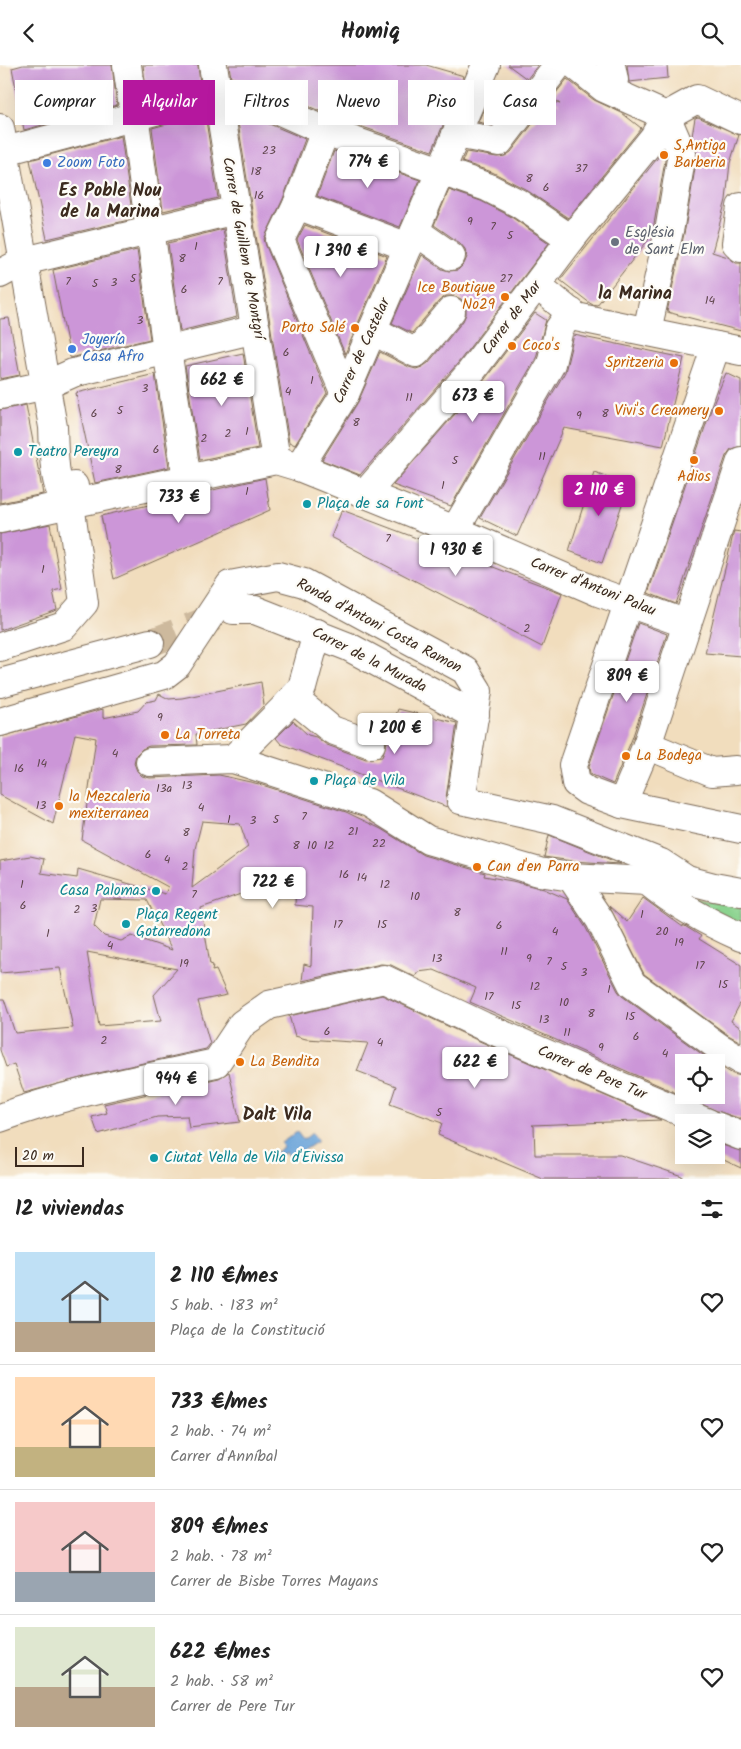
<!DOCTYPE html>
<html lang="es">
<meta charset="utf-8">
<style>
body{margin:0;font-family:Kalam,sans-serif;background:#f6f6f6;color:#222;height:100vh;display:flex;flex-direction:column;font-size:19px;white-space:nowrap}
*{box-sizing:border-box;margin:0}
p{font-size:16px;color:#767676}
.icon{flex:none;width:28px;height:28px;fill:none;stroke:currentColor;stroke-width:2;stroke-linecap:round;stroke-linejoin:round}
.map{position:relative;height:1114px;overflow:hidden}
.details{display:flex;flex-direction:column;background:#fff;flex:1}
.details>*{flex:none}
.top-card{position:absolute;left:15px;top:15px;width:711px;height:45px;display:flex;gap:10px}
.fabs{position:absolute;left:675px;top:989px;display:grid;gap:10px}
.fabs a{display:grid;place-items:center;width:50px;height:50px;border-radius:0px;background:#fff;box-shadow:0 5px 20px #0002;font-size:25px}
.scale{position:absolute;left:15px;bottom:12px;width:69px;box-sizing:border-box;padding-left:5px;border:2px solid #3b2a1e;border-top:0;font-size:14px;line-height:18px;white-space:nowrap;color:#3b2a1e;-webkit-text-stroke:4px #fdfcf7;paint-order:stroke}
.price{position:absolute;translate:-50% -42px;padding:0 11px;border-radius:5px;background:#fff;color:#222;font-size:16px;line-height:32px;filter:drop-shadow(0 1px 2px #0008)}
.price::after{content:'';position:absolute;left:50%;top:30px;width:15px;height:11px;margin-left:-8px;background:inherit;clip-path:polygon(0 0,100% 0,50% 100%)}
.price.selected{background:#b5179e;color:#fff}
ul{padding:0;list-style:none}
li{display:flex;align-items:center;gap:15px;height:125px;padding:0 15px}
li+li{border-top:1px solid #e0e0e0}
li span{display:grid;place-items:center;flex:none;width:140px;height:100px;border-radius:0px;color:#555}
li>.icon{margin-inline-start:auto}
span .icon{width:60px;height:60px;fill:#fffc;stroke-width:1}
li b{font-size:21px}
h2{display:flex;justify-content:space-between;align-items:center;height:60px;padding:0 15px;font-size:21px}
.tag{padding:0 18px;border-radius:0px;background:#fff;box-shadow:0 5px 20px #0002;font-size:18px;line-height:45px}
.tag.selected{background:#b5179e;color:#fff}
header{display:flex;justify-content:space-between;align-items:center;height:65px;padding:0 15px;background:#fff;font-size:22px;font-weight:600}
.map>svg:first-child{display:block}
</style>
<header><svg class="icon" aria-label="back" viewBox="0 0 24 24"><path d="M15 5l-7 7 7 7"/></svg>Homiq<svg class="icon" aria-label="search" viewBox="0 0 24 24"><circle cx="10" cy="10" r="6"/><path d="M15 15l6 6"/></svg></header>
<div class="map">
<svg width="741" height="1114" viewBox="0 0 741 1114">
<rect width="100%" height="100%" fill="#fdfcf7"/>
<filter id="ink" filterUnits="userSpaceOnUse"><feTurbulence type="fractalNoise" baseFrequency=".02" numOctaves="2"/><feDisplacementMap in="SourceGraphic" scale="10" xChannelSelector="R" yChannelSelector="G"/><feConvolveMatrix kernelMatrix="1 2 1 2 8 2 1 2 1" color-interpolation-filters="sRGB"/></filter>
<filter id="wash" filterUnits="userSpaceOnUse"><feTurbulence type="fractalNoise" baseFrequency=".0096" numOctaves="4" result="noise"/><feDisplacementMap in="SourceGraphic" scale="20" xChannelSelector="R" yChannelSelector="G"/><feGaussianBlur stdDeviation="1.12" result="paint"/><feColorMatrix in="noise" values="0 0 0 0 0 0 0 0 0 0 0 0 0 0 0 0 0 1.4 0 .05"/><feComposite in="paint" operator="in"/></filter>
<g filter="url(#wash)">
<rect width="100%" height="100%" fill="#f1ddbd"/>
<path fill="#8bd38f" stroke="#637e56" d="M686,832l55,10v22z"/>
<path fill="#68a2d8" stroke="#52667b" d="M297,1067l6,8 9,-7 6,8 -27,18 -5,-7 -15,10 -3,-4 15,-11 -2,-4z"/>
<g id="blocks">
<g fill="#cc96d8" fill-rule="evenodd">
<path d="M23,0h89l5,40 -93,25 -12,-62z"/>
<path d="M143,0h55l2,18 -53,14z"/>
<path d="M229,0h197l38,11 -32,75 -101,-35 -83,-36 -17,-2z"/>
<path d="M508,0h30l-11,14z"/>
<path d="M627,0h40l1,13 -39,4z"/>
<path d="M567,14l27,21 28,13 19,15 -73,90 -43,-29 -33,-17 -30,-10 4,-10 31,5 8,-1 6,-4 39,-51 10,3 -8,-6z"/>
<path d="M494,20l24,7 -26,33 -14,-3z"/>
<path d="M236,45l69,29 -22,60 -19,40 2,7 61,147 -32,52 -6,-3z"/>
<path d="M205,49l13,84 -55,13 -11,-83z"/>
<path d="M698,52l41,18 -9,28 -4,37 -14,52 16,5 8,6h5v68l-74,-19 18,-83 12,-73 -1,-9 -4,-11 3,-18z"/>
<path d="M121,71l12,83 -86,20 -17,-79z"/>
<path d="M664,85l2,5 -14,80 -55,70 -6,-1 -31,-24z"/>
<path d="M334,86l86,29 -20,47 -83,-31z"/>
<path d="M449,125l32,11 29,15 39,27 -91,120 -98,112 -38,-15 36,-58 22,-50 29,15 7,2 6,-2 6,-4 35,-42 3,-7v-8l-5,-7 -7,-3h-8l-7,5 -27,32 -20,-10 30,-68 20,14 7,2 9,-1 6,-6 3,-7 -2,-8 -5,-6 -26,-18z"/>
<path d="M305,160l82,31 -42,98 -48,-114z"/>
<path d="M223,164l14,88 -57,14 -12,-88z"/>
<path d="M137,185l13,89 -80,19 -17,-88z"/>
<path d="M535,248l11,7 -10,38 -85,148 -58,-21 89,-102z"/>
<path d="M9,253l11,57 -20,4v-60z"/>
<path d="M574,270l110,23 -21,88 -99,-18 -47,108 -37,-18 85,-146z"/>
<path d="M243,288l15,95 -58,12 -15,-94z"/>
<path d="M726,308l15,7v66l-10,3 -5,7 -50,148 -28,-11 64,-186z"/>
<path d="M155,309l14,93 -74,16 -19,-90z"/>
<path d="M26,340l17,89 -43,9v-93z"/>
<path d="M594,407l35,12 -27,79 -33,-12z"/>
<path d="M265,413l5,32 -156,69 -13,-63z"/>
<path d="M342,445l220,83 -20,54 -211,-110z"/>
<path d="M50,459l12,65 -9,2 4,19 -57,20v-96z"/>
<path d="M734,466l7,1v124l-36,-3z"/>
<path d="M638,558l29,11 -35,105 -19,45 -23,-10 -1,-8z"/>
<path d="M261,617l3,23 -18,19 -50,10 1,11 -48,1 -7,3 -6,6 -2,8 3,8 5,5 8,2 69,-3 40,9 87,28 35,17 42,26 62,18 -1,3 28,5 32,8 23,10 19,29 32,63 4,5 92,67h-30v32h32v-31l17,10 8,2v43l-24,-8 -247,-109 6,-14 -42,-18 -16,2 -3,5 -24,-12 -10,-1 -79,17 2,-17 7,2 2,-59 -18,-2 1,-24 -32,2 -9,6 -54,19 9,56 3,1 -1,6 4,-1 11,25 -29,6 12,43 -4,5 -103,23 -79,21 -10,-29 -8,3 -6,-17v-51h4l11,34 58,-5 -13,-60 -60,5v-112l30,-5 14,3 -3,14 36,5 1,-9 87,25 3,-7 -86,-47 14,-102 -21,-4 -22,90 -53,-29v-58l103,-28v9l35,-7 8,-9 10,-2 3,-6 10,5 13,-1zM202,756l38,3 8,23 -56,41 3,-39zM100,834l47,1 25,50 -40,-14 -11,5 -17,-5 -10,-10zM87,887l90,17 -23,26 7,26 -62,5z"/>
<path d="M398,644l59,14 -11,75 1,9 -166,-63 -5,-6 17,-17 15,14 8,2 11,8 39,14 16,-2z"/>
<path d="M549,770l72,29 -48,-3 -29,-4z"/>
<path d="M643,833l40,29v-2l18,11 -2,3 42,26v37l-10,19 10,7v14l-13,-7 -84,-61 -35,-68 18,16z"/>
<path d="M382,930l95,45 184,80 -129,5 2,1 1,29h85l62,21 -1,3h-138l-105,-44 4,-12 -52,-19 6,-18 -39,-15 11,-28 -62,-4 -11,-3 -6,-20z"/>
<path d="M229,1007l11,50 -51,6 -2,-12 -30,1 -59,17 -6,-17 15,-4 -3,-9 115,-26z"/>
<path d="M716,1078l25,8v17l-28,-13h3z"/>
</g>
</g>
</g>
<g filter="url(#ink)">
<use href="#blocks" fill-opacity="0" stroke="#7b6956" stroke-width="1"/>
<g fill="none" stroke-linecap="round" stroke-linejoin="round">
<path stroke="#cdb99d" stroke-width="28" stroke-dasharray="28 14" stroke-linecap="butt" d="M150,578l68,-27"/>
<g stroke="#7b6956" stroke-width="30">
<g id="minor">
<path d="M127,0l40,285 20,129"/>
<path d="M213,0l63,395"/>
<path d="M575,0l29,23 62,28 16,37 -12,73 -23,105"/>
<path d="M611,0l3,15"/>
<path d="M0,63l53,299c1,19 0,41 6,60 2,6 7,12 11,17"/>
<path d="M325,66l-28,74 -17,35 65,154"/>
<path d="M456,69l43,8 59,-77"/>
<path d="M0,88l5,-2 214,-57h23l83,37 162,56 31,16 53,36"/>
<path d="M297,140l111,42"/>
<path d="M741,142l-5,36 5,5"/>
<path d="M415,166l36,25"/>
<path d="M0,209l24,-13 212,-51"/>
<path d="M537,220l39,32 165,34"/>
<path d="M372,265l44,23 35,-42"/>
<path d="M716,281l-143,419 3,18 11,8 35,13 119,25"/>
<path d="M0,330l46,-10 27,-12 183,-44"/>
<path d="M299,402l46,-73 141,-329"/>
<path d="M365,429l105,-121 101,-134 83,-102 12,-21 31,-17 44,21"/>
<path d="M0,454l276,-59 23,7 156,63 143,62 89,32"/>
<path d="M455,465l96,-166 8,-35 12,-17"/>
<path d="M233,545h22l94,37 126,68"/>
<path d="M0,582l64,-21 20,-23 -14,-99 4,-18"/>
<path d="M0,618l150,-40"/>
<path d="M293,633l39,32 39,14"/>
<path d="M0,657l164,-47 13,-10 53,-80 48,-9 26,7 161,87 13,21 -17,109 91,20 109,43 26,17 27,7 27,5"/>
<path d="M647,680l65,27 24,-2"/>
<path d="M233,694l49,-49 20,-22 15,-55"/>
<path d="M150,697l83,-3 136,44 59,37 111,32 32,5 76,4 40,-1"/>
<path d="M622,739l25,-59 94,-284"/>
<path d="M571,812l29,43 32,64 88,64 21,12"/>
<path d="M647,816c29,24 60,41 94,56"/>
<path d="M0,1053c69,-26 144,-39 216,-55l26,-39 27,-19 115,-26 99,47 135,59 90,38"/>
<path d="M716,1061l25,10"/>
</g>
</g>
<use href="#minor" stroke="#fff" stroke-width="28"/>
</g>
</g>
<g fill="#e8710a" stroke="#fdfcf7" stroke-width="2">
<circle cx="664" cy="90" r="5"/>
<circle cx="505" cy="232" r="5"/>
<circle cx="355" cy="263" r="5"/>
<circle cx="512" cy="281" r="5"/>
<circle cx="674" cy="298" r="5"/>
<circle cx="719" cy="346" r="5"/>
<circle cx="694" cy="395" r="5"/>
<circle cx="165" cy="670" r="5"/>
<circle cx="626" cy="691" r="5"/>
<circle cx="59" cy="741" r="5"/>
<circle cx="477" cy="802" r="5"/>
<circle cx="240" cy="997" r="5"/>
</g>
<g fill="#3f7fe0" stroke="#fdfcf7" stroke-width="2">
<circle cx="47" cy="98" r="5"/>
<circle cx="72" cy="284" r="5"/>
</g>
<circle fill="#6b7280" stroke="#fdfcf7" stroke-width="2" cx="615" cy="177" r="5"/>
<g fill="#0f9aa8" stroke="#fdfcf7" stroke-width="2">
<circle cx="18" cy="387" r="5"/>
<circle cx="307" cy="439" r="5"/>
<circle cx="314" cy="716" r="5"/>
<circle cx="156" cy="826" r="5"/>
<circle cx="126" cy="859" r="5"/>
<circle cx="154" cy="1093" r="5"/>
</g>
<g text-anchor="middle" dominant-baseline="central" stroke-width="4.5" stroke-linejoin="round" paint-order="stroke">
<g font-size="12" fill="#5f454c">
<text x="269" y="85">23</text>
<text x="581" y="103">37</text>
<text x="256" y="106">18</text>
<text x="529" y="113">8</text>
<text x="546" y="122">6</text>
<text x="259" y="130">16</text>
<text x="470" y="156">9</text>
<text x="493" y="161">7</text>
<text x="510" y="170">5</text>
<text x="196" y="181">1</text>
<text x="182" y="193">8</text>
<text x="133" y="213">5</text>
<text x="506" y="213">27</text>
<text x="68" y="216">7</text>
<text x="220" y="216">7</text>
<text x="114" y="217">3</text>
<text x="95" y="218">5</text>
<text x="184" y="224">6</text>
<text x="710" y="235">14</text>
<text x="140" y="255">3</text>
<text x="286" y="287">6</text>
<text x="312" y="315">1</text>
<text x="145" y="323">3</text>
<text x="288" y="326">4</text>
<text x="409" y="332">11</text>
<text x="120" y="345">5</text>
<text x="94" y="348">6</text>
<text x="605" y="348">8</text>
<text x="579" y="350">9</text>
<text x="356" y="357">8</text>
<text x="247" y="366">1</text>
<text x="228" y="368">2</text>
<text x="204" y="373">2</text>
<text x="156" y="384">6</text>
<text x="542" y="391">11</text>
<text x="455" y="395">5</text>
<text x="118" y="404">8</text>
<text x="443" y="420">1</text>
<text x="247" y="426">1</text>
<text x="388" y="473">7</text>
<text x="43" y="504">1</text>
<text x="527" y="563">2</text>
<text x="160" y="652">9</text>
<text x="115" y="688">4</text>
<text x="42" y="698">14</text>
<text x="19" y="703">16</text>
<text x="187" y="720">13</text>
<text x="164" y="723">13a</text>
<text x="41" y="740">13</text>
<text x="201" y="742">4</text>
<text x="304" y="751">7</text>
<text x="229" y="754">1</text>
<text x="276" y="754">5</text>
<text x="253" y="755">3</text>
<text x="353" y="766">21</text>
<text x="186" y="767">8</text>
<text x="379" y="778">22</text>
<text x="296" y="780">8</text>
<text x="312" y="780">10</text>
<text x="329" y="780">12</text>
<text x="148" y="789">6</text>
<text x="167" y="794">4</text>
<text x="185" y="801">2</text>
<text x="344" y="809">16</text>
<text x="362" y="812">14</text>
<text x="22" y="819">1</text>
<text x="385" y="819">12</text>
<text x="194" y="829">7</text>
<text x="415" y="831">10</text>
<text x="23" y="840">6</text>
<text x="94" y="843">3</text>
<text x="77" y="844">2</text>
<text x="457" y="847">8</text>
<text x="642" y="849">1</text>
<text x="338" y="859">17</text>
<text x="382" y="859">15</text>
<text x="499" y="860">6</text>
<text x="555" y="866">4</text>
<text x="662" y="866">20</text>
<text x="48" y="868">1</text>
<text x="679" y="877">19</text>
<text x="110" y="880">4</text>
<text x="504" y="886">11</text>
<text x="437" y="893">13</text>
<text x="529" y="893">9</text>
<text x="549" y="896">7</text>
<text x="184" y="898">19</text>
<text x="700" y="900">17</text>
<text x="564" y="901">5</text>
<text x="584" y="907">3</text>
<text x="723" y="919">15</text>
<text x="535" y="921">12</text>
<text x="609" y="924">1</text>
<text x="489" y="931">17</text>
<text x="564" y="937">10</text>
<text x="516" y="940">15</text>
<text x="591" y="948">8</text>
<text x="630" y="951">15</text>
<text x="544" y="954">13</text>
<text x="327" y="966">6</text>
<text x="567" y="967">11</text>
<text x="636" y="971">6</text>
<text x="104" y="975">2</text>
<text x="380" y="977">4</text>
<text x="601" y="982">9</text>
<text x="665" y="988">4</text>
<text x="439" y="1047">5</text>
</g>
<g font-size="15" fill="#c56008" stroke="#fdfcf7" text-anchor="start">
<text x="674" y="81">S,Antiga<tspan x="674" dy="17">Barberia</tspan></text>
<text x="495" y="223" text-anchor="end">Ice Boutique<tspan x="495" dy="17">No29</tspan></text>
<text x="345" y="263" text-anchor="end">Porto Salé</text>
<text x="522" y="281">Coco's</text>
<text x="664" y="298" text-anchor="end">Spritzeria</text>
<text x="709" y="346" text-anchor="end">Vivi's Creamery</text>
<text x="694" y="412" text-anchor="middle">Adios</text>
<text x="175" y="670">La Torreta</text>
<text x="636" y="691">La Bodega</text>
<text x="69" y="732">la Mezcaleria<tspan x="69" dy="17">mexiterranea</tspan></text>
<text x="487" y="802">Can d'en Parra</text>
<text x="250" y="997">La Bendita</text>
</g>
<g font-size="15" fill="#366cbe" stroke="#fdfcf7" text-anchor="start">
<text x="57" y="98">Zoom Foto</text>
<text x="82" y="275">Joyería<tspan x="82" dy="17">Casa Afro</tspan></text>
</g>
<g font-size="15" fill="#5b616d" stroke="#fdfcf7" text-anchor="start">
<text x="625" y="168">Església<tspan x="625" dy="17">de Sant Elm</tspan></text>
</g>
<g font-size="15" fill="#3b2a1e" stroke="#fdfcf7">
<text transform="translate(243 183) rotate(80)">Carrer de Guillem de Montgrí</text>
<text transform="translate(512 253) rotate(-53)">Carrer de Mar</text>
<text transform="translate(362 286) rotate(-65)">Carrer de Castelar</text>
<text transform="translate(593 522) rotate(22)">Carrer d'Antoni Palau</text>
<text transform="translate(379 561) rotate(28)">Ronda d'Antoni Costa Ramon</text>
<text transform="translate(369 595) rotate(27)">Carrer de la Murada</text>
<text transform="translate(592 1008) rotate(23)">Carrer de Pere Tur</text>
</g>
<g font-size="15" fill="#0d838f" stroke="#fdfcf7" text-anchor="start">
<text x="28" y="387">Teatro Pereyra</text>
<text x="317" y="439">Plaça de sa Font</text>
<text x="324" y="716">Plaça de Vila</text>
<text x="146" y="826" text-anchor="end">Casa Palomas</text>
<text x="136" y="850">Plaça Regent<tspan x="136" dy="17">Gotarredona</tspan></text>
<text x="164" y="1093">Ciutat Vella de Vila d'Eivissa</text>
</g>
<g font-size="18" font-weight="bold" fill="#3b2a1e" stroke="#fdfcf7">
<text x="110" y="126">Es Poble Nou<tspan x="110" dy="21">de la Marina</tspan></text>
<text x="635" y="229">la Marina</text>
<text x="277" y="1050">Dalt Vila</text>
</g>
</g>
</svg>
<div class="fabs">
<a><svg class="icon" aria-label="locate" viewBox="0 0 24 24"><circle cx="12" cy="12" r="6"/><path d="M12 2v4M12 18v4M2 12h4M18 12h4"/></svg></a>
<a><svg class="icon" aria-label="layers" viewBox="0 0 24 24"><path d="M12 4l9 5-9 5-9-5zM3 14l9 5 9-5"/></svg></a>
</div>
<div class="scale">20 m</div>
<b class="price" style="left:368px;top:124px">774 €</b>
<b class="price" style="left:341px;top:213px">1 390 €</b>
<b class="price" style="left:222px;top:342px">662 €</b>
<b class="price" style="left:473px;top:358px">673 €</b>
<b class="price selected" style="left:599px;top:452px">2 110 €</b>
<b class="price" style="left:179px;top:459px">733 €</b>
<b class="price" style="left:456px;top:512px">1 930 €</b>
<b class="price" style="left:627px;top:638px">809 €</b>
<b class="price" style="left:395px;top:690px">1 200 €</b>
<b class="price" style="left:273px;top:844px">722 €</b>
<b class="price" style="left:475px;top:1024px">622 €</b>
<b class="price" style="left:176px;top:1041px">944 €</b>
<div class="top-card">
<a class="tag">Comprar</a>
<a class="tag selected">Alquilar</a>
<a class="tag">Filtros</a>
<a class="tag">Nuevo</a>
<a class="tag">Piso</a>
<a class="tag">Casa</a>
</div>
</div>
<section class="details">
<h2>12 viviendas<svg class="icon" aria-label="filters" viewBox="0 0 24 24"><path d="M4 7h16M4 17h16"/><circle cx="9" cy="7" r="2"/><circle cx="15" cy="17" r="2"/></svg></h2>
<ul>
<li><span style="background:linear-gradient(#bfe0f5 70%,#b9a48a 0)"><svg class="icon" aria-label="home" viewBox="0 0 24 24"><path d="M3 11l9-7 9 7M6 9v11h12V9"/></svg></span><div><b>2 110 €/mes</b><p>5 hab. · 183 m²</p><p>Plaça de la Constitució</p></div><svg class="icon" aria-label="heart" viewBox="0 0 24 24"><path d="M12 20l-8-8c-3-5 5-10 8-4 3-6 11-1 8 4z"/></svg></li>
<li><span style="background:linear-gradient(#ffd9b3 70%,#c2b280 0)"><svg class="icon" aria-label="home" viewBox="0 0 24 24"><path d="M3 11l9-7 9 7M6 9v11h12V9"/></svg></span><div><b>733 €/mes</b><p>2 hab. · 74 m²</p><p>Carrer d'Anníbal</p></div><svg class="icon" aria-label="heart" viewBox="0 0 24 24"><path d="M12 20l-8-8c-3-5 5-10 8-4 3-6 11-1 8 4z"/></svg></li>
<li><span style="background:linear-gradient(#f6c9c9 70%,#9aa5b1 0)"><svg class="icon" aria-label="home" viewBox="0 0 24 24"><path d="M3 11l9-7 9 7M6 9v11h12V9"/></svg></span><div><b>809 €/mes</b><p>2 hab. · 78 m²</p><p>Carrer de Bisbe Torres Mayans</p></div><svg class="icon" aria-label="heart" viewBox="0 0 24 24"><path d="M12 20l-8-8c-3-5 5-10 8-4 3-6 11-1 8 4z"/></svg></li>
<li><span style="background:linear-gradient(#dfe7d0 60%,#b9a48a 0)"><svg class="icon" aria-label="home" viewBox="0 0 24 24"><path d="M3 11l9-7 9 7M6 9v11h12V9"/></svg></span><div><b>622 €/mes</b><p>2 hab. · 58 m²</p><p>Carrer de Pere Tur</p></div><svg class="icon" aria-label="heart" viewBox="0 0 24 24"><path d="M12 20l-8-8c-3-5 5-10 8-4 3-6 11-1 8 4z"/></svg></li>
</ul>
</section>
